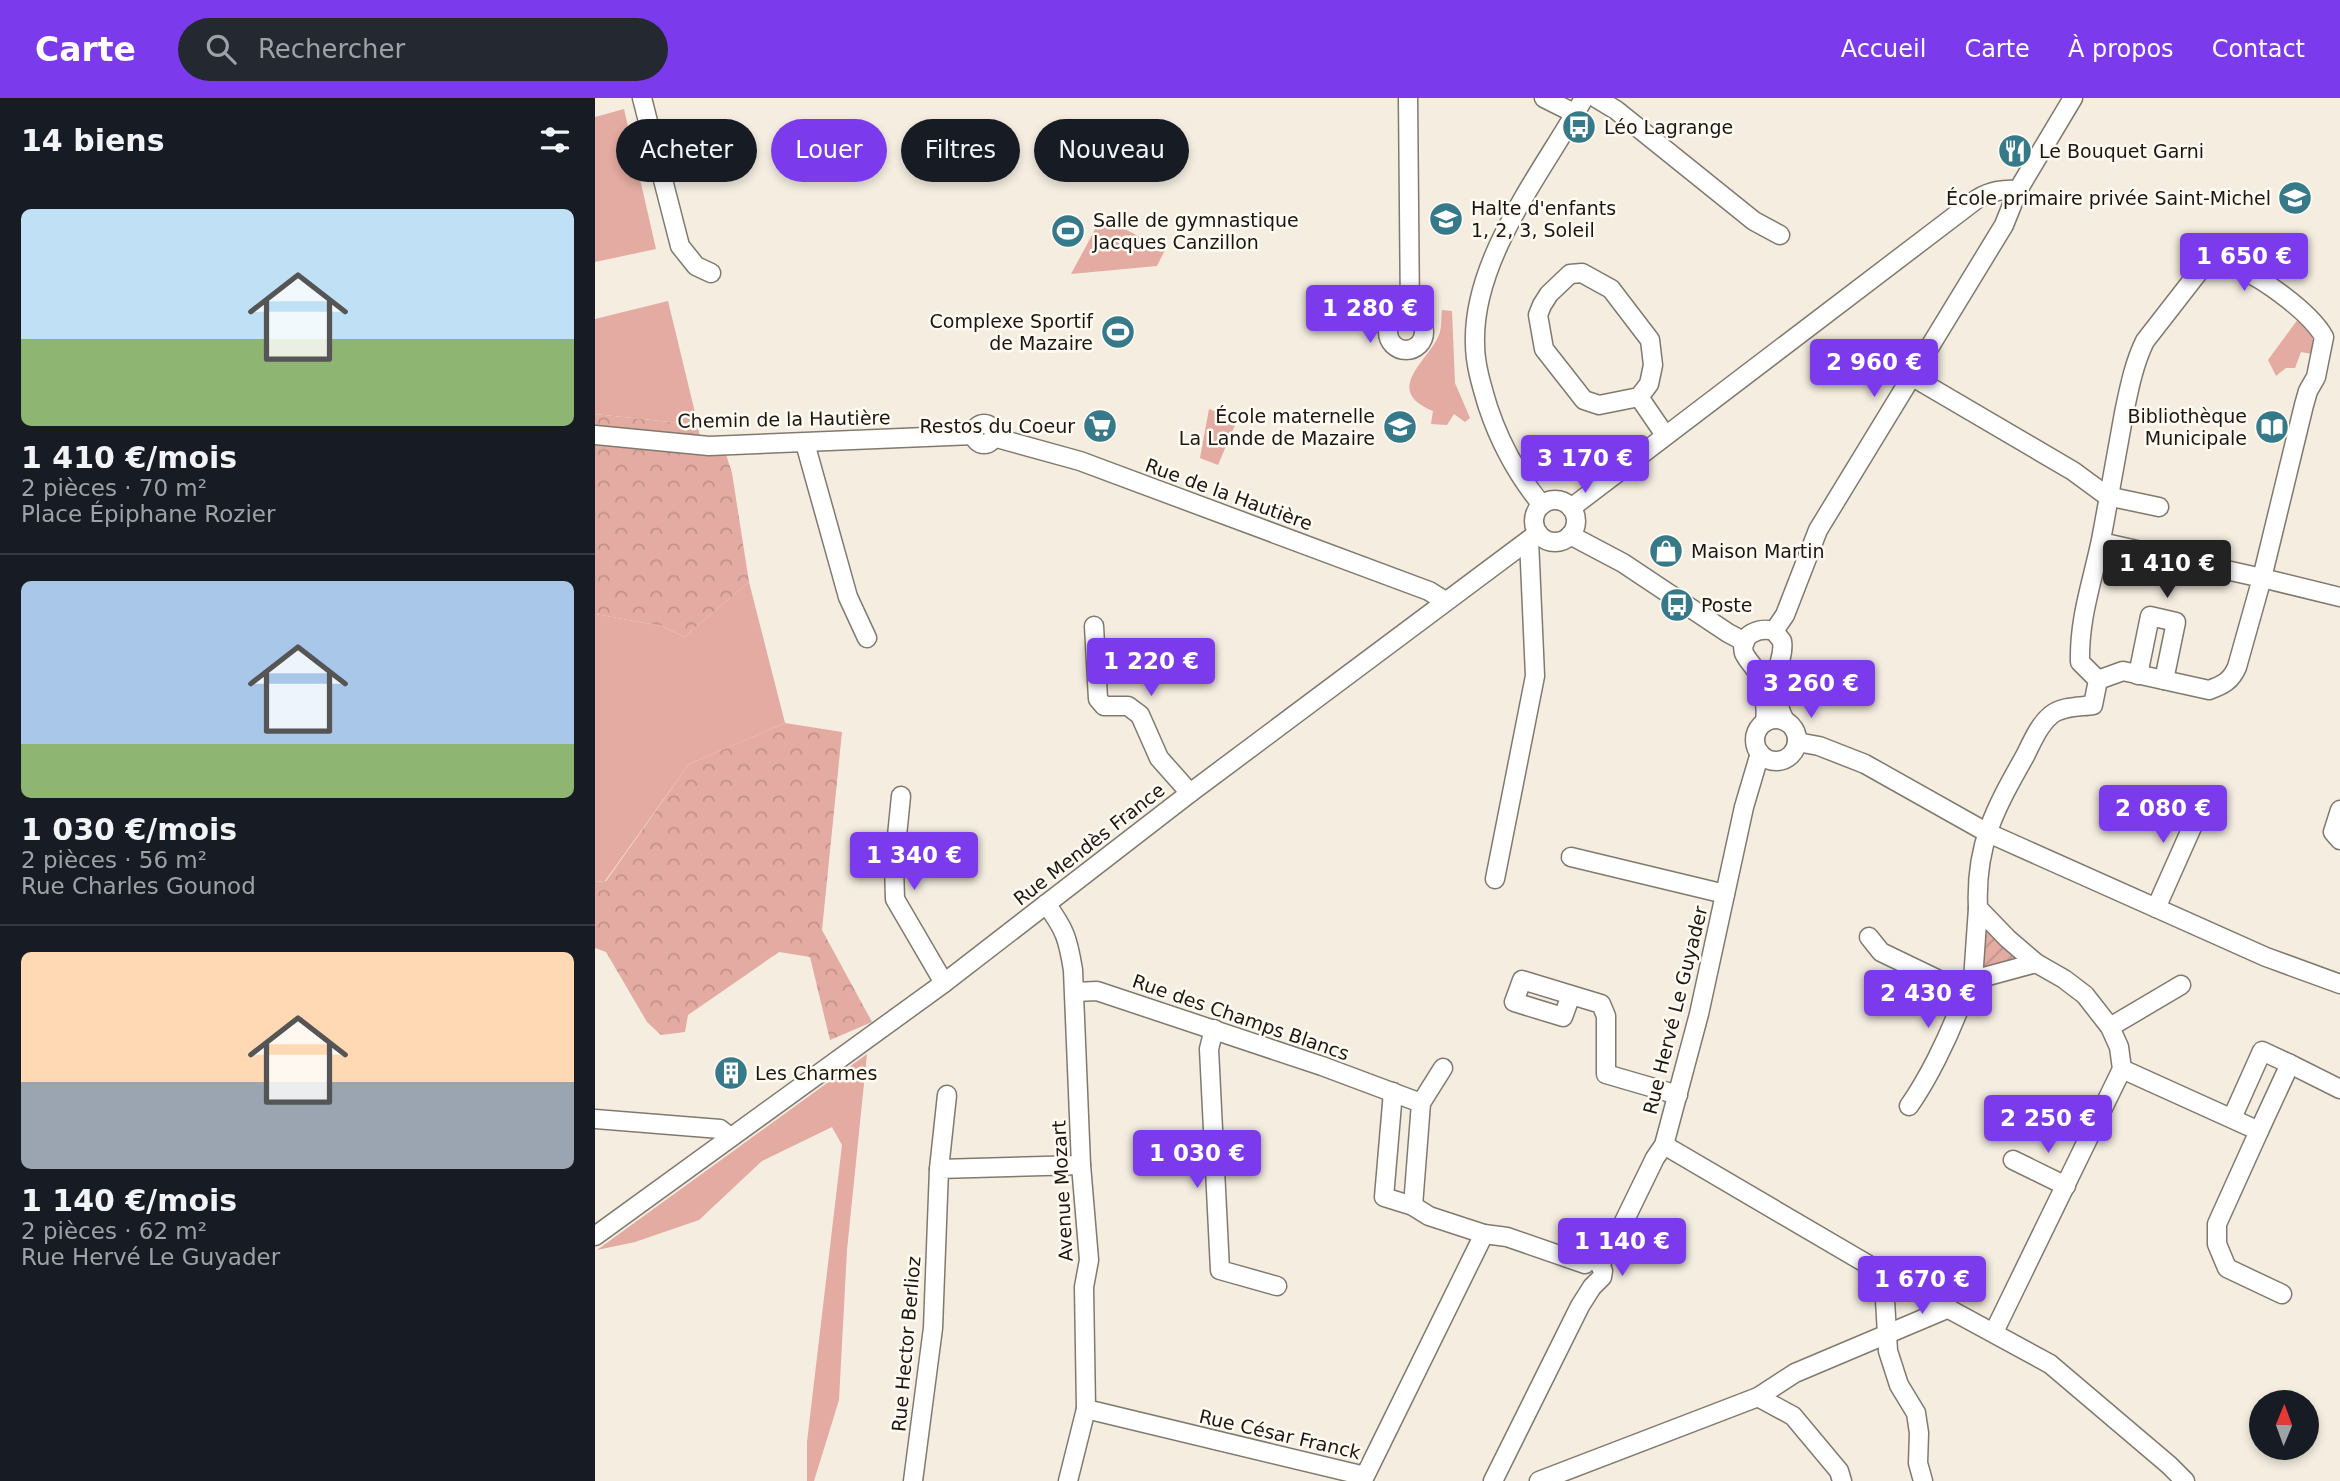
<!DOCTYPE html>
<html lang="fr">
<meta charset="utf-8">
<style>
body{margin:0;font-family:"DejaVu Sans",sans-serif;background:#242831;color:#f1f3f6;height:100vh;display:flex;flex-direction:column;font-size:26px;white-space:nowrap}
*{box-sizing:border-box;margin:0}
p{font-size:23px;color:#9ea1a6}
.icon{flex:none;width:38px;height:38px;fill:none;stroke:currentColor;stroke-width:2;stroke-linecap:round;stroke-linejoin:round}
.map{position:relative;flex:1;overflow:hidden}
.sheet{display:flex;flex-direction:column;background:#171b24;width:595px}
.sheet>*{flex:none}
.guide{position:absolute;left:21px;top:21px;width:665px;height:63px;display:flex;gap:14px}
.needle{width:46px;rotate:1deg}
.controls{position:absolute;left:1654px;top:1292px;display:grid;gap:14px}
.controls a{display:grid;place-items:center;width:70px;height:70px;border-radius:50%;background:#171b24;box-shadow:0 4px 10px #0003;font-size:35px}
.price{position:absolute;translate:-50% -60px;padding:0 16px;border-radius:7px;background:#7c3aed;color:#fff;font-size:23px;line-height:46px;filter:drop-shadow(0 2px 4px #0008)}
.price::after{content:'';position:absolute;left:50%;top:42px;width:21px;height:16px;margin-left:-10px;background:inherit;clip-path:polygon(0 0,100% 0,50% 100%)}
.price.current{background:#222;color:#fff}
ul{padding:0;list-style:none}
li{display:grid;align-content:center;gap:14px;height:371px;padding:0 21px}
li+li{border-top:2px solid #363941}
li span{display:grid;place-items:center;height:217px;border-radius:10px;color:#555}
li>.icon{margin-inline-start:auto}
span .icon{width:126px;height:126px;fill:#fffc;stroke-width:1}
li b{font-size:30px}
h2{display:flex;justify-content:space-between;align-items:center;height:84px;padding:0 21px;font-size:30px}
.tag{padding:0 24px;border-radius:32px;background:#171b24;box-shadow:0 4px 10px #0003;font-size:24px;line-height:63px}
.tag.current{background:#7c3aed;color:#fff}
header{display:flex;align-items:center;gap:42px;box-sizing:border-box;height:98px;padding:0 35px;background:#7c3aed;color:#fff}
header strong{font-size:33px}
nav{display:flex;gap:38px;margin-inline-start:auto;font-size:24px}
.search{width:490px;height:63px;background:#242831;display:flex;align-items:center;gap:18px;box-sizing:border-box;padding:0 24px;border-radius:38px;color:#9ea1a6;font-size:26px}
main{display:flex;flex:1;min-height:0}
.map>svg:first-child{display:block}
</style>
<header>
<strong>Carte</strong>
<div class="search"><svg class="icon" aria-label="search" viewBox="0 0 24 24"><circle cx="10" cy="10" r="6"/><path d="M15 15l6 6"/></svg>Rechercher</div>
<nav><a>Accueil</a><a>Carte</a><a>À propos</a><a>Contact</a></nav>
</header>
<main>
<section class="sheet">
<h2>14 biens<svg class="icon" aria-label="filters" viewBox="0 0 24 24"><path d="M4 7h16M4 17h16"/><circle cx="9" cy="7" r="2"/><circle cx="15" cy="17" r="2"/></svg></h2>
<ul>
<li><span style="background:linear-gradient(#bfe0f5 60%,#8fb573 0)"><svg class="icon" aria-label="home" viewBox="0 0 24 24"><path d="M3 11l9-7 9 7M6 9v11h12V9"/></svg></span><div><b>1 410 €/mois</b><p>2 pièces · 70 m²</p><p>Place Épiphane Rozier</p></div></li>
<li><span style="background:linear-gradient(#a9c7e8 75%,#8fb573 0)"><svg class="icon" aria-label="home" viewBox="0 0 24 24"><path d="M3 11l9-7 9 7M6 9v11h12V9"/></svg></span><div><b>1 030 €/mois</b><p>2 pièces · 56 m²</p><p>Rue Charles Gounod</p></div></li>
<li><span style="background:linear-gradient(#ffd9b3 60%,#9aa5b1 0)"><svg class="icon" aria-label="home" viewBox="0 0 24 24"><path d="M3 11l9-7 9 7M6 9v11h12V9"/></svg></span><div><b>1 140 €/mois</b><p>2 pièces · 62 m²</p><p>Rue Hervé Le Guyader</p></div></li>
</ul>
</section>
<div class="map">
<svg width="1745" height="1383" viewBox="0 0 1745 1383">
<defs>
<pattern id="forest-crowns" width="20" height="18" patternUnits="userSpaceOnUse" patternTransform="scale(1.75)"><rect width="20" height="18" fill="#e3aba1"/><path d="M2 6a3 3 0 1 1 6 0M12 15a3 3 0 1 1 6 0" fill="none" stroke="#c2928a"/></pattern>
<pattern id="garden-furrows" width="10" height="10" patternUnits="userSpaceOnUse" patternTransform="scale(1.75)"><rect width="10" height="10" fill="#e3aba1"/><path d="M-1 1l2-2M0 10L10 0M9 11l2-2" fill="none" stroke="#c2928a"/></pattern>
</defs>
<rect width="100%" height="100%" fill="#f4ede0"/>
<g fill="#e3aba1">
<path d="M29,11l32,140 -61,13v-145z"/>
<path d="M503,126h17l50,26 -8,16 -86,8z"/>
<path d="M73,203l30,124 -103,-11v-95z"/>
<path d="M847,212l10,1 3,72 15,35 -5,4 -11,-8 -7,11 -16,-1 2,-13c-53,-22 -1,-52 7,-79 2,-7 1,-16 2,-22z"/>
<path d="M1703,221c12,13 18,18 14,35l-11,-2 -6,16h-9l-10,8 -8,-16z"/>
<path d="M614,311l24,9 -2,5 4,2 -17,40 -18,-7z"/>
<path d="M154,484l36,141 -96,41 -84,117 -10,1v-268l67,12 22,11z"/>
<path d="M272,956l-20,196 -8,150 -25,81h-7v-39l35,-297 -10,-18 -70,34 -63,59 -64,22 -38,8z"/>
</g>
<g fill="url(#forest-crowns)">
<path d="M0,316l103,11 2,14h21l11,34 17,109 -65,55 -22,-11 -67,-12z"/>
<path d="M190,625l57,9 -20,198 50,92 -42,18 -20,-83 -31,-5 -91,63 -3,17 -24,3 -14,-13 -41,-70 -11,-4v-66l11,-1 83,-117z"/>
</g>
<path fill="url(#garden-furrows)" d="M1389,830l39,34 -43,7z"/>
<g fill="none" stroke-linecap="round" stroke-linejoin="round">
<g stroke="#807a6e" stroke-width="21">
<g id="minor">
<path d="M47,0l38,148 16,20 15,7"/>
<path d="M813,0l2,216"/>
<path d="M949,0l32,16"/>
<path d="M1001,0l20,12 138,111 26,14"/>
<path d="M987,175l29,16 39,51 3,25 -4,19 -10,13 -40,8 -15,-5 -40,-51 -6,-34 4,-10 7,-11 21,-20z"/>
<circle cx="811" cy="234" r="18"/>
<path d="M1316,278l162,95 34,25 52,11"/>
<path d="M1044,299l26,38"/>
<circle cx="389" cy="336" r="10"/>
<path d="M0,337l114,11 265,-11"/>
<path d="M398,339l87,24 349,130 16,10"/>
<path d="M210,345l43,154 19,41"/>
<circle cx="960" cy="423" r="21"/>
<path d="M947,407c-24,-29 -42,-62 -54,-98 -6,-20 -13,-42 -13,-63 -3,-86 69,-174 109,-246"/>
<path d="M976,410l406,-309c14,-8 25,-10 41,-9"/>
<path d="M975,437l53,28 105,70 17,9"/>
<path d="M499,528l4,73 6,7h24l12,9 19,43 31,35"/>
<path d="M1179,533l11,-16 33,-85 186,-305 14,-35 55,-92"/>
<path d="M1543,577l12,-59 26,6 -12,58"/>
<path d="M1503,582l25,-9 86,19c14,-5 22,-9 28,-23l25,-89 -161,-36"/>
<circle cx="1181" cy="642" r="21"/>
<path d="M1170,624c2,-17 -1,-34 -8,-50 -4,-7 -10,-12 -13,-19 -5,-19 16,-26 30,-22l8,10c2,11 -2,18 -4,28 -4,18 -2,35 7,52"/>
<path d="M1202,644l22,4 46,18 121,68 280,125 74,27"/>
<path d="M306,698l-7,70 1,33 49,84"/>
<path d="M1745,712l-7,22 7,8"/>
<path d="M976,759l154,37"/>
<path d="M900,781l40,-203 -6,-136"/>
<path d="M451,806c19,25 22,35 27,66l8,195 8,95 -5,27 2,122 -18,72"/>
<path d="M1383,810l-5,72 63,-17"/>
<path d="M1561,810l49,-110"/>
<path d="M1274,839l12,15 83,40"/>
<path d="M480,894l22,-1 225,75 99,37 -8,103"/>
<path d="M976,897l-8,22 -49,-15 8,-22 79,24 5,12v58l72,21"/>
<path d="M1515,929l71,-42"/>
<path d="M619,931l-5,20 11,221 57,16"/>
<path d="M1695,966l50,25"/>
<path d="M1527,971l137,62 31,-67 -28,-13 -30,67"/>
<path d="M798,994l-9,105 29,9 16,10 55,18 23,3 78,27"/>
<path d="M826,1005l22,-35"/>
<path d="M1314,1008c19,-27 38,-66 50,-97 4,-11 5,-21 14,-29"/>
<path d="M0,1021l125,10 10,8"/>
<path d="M1664,1033l-42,93v20l10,24 55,26"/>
<path d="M1069,1047l215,126 171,93 119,101 16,16"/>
<path d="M1418,1062l53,26"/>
<path d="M344,1071l8,-74"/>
<path d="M0,1138l349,-253 246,-190 348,-260"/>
<path d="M1005,1167l16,-27 39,-80 9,-13 35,-131 45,-207 16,-54"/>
<path d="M1284,1173l6,29 3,51 11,34 17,28 3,20 -1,30 5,18"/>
<path d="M1399,1234l128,-263 -3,-22 -9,-20 -25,-32 -21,-16 -28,-16 -28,-24 -30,-31c-3,-63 17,-99 47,-152 7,-14 14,-31 26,-41 11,-9 29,-8 42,-10l5,-25 -18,-18c-1,-44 12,-79 21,-122 8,-42 15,-84 23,-127 5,-24 10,-50 21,-72l56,-72c9,-3 17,-4 27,-3 28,5 83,47 96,71l-8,40 -8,14 -4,14 -42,173 78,19"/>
<path d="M1163,1299l35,19 46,55 3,10"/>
<path d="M491,1311l279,67 119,-242"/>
<path d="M318,1383l20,-153 6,-159 142,-4"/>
<path d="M898,1383l87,-175 12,-19 10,-10 1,-6 -3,-6"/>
<path d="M944,1383l219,-84 37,-24 154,-65"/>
</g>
</g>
<use href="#minor" stroke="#fff" stroke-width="18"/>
</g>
<defs>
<g id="bus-disc" transform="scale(1.75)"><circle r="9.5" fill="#367989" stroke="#fffbf3"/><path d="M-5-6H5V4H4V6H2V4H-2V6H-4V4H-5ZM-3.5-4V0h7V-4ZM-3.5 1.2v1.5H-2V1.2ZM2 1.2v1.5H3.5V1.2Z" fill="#fff"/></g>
<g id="restaurant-disc" transform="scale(1.75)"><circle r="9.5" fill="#367989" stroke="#fffbf3"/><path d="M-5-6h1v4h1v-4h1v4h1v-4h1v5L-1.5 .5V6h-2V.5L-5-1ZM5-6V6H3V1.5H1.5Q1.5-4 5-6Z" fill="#fff"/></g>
<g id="school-disc" transform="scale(1.75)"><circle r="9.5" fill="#367989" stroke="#fffbf3"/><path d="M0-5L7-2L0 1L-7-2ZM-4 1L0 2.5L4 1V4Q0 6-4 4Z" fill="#fff"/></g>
<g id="stadium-disc" transform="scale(1.75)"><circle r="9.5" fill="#367989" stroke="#fffbf3"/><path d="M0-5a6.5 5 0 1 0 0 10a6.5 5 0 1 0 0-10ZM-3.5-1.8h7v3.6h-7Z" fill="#fff"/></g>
<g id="supermarket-disc" transform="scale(1.75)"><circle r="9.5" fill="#367989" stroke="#fffbf3"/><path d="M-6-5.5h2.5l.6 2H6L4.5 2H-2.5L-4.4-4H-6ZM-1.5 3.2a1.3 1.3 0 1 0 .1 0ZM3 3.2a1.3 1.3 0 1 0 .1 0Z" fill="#fff"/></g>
<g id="library-disc" transform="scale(1.75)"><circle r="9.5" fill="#367989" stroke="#fffbf3"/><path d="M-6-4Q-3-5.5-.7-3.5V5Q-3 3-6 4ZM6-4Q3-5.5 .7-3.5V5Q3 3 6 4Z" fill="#fff"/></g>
<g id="shop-disc" transform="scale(1.75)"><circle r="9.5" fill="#367989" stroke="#fffbf3"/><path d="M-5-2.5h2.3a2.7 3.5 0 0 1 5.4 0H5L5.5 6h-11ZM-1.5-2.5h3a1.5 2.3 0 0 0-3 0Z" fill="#fff"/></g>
<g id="building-disc" transform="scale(1.75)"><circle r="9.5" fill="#367989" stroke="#fffbf3"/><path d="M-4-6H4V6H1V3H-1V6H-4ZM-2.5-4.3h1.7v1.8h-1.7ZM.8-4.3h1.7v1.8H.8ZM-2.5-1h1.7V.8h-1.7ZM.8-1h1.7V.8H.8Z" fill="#fff"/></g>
</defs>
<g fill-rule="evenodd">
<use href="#bus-disc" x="984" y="29"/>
<use href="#restaurant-disc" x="1420" y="53"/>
<use href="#school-disc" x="1700" y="100"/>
<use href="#school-disc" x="851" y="121"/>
<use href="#stadium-disc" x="473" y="133"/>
<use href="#stadium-disc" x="523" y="234"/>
<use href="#supermarket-disc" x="505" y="328"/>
<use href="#school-disc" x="805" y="329"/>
<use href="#library-disc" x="1677" y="329"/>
<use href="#shop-disc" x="1071" y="453"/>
<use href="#bus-disc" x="1082" y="507"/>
<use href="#building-disc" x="136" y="975"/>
</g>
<g text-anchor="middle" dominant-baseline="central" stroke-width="5" stroke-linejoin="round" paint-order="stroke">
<g font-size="19" fill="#1a1713" stroke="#fffbf3" text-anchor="start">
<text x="1009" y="29">Léo Lagrange</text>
<text x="1444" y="53">Le Bouquet Garni</text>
<text x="1676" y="100" text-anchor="end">École primaire privée Saint-Michel</text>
<text x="876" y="110">Halte d'enfants<tspan x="876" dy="22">1, 2, 3, Soleil</tspan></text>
<text x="498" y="122">Salle de gymnastique<tspan x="498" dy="22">Jacques Canzillon</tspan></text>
<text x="498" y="223" text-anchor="end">Complexe Sportif<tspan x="498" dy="22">de Mazaire</tspan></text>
<text x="780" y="318" text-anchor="end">École maternelle<tspan x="780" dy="22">La Lande de Mazaire</tspan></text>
<text x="1652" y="318" text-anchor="end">Bibliothèque<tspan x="1652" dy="22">Municipale</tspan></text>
<text x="480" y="328" text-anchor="end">Restos du Coeur</text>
<text x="1096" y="453">Maison Martin</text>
<text x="1106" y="507">Poste</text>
<text x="160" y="975">Les Charmes</text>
</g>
<g font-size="19" fill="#1a1713" stroke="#fffbf3">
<text transform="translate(189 321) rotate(-1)">Chemin de la Hautière</text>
<text transform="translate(634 396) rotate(20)">Rue de la Hautière</text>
<text transform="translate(494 746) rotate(-38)">Rue Mendès France</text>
<text transform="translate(1080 912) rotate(-76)">Rue Hervé Le Guyader</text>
<text transform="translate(646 919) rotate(19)">Rue des Champs Blancs</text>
<text transform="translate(467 1093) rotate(-93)">Avenue Mozart</text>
<text transform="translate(311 1246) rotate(-85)">Rue Hector Berlioz</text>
<text transform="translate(685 1336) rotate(13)">Rue César Franck</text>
</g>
</g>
</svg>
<div class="controls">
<a><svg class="needle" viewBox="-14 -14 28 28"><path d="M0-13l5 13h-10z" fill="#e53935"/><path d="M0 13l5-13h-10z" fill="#9ea1a6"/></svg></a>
</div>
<b class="price" style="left:1649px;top:195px">1 650 €</b>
<b class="price" style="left:775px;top:247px">1 280 €</b>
<b class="price" style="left:1279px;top:301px">2 960 €</b>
<b class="price" style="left:990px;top:397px">3 170 €</b>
<b class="price current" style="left:1572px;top:502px">1 410 €</b>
<b class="price" style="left:556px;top:600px">1 220 €</b>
<b class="price" style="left:1216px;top:622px">3 260 €</b>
<b class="price" style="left:1568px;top:747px">2 080 €</b>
<b class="price" style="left:319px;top:794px">1 340 €</b>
<b class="price" style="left:1333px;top:932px">2 430 €</b>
<b class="price" style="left:1453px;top:1057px">2 250 €</b>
<b class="price" style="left:602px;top:1092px">1 030 €</b>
<b class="price" style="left:1027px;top:1180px">1 140 €</b>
<b class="price" style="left:1327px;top:1218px">1 670 €</b>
<div class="guide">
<a class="tag">Acheter</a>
<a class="tag current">Louer</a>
<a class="tag">Filtres</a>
<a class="tag">Nouveau</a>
</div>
</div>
</main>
